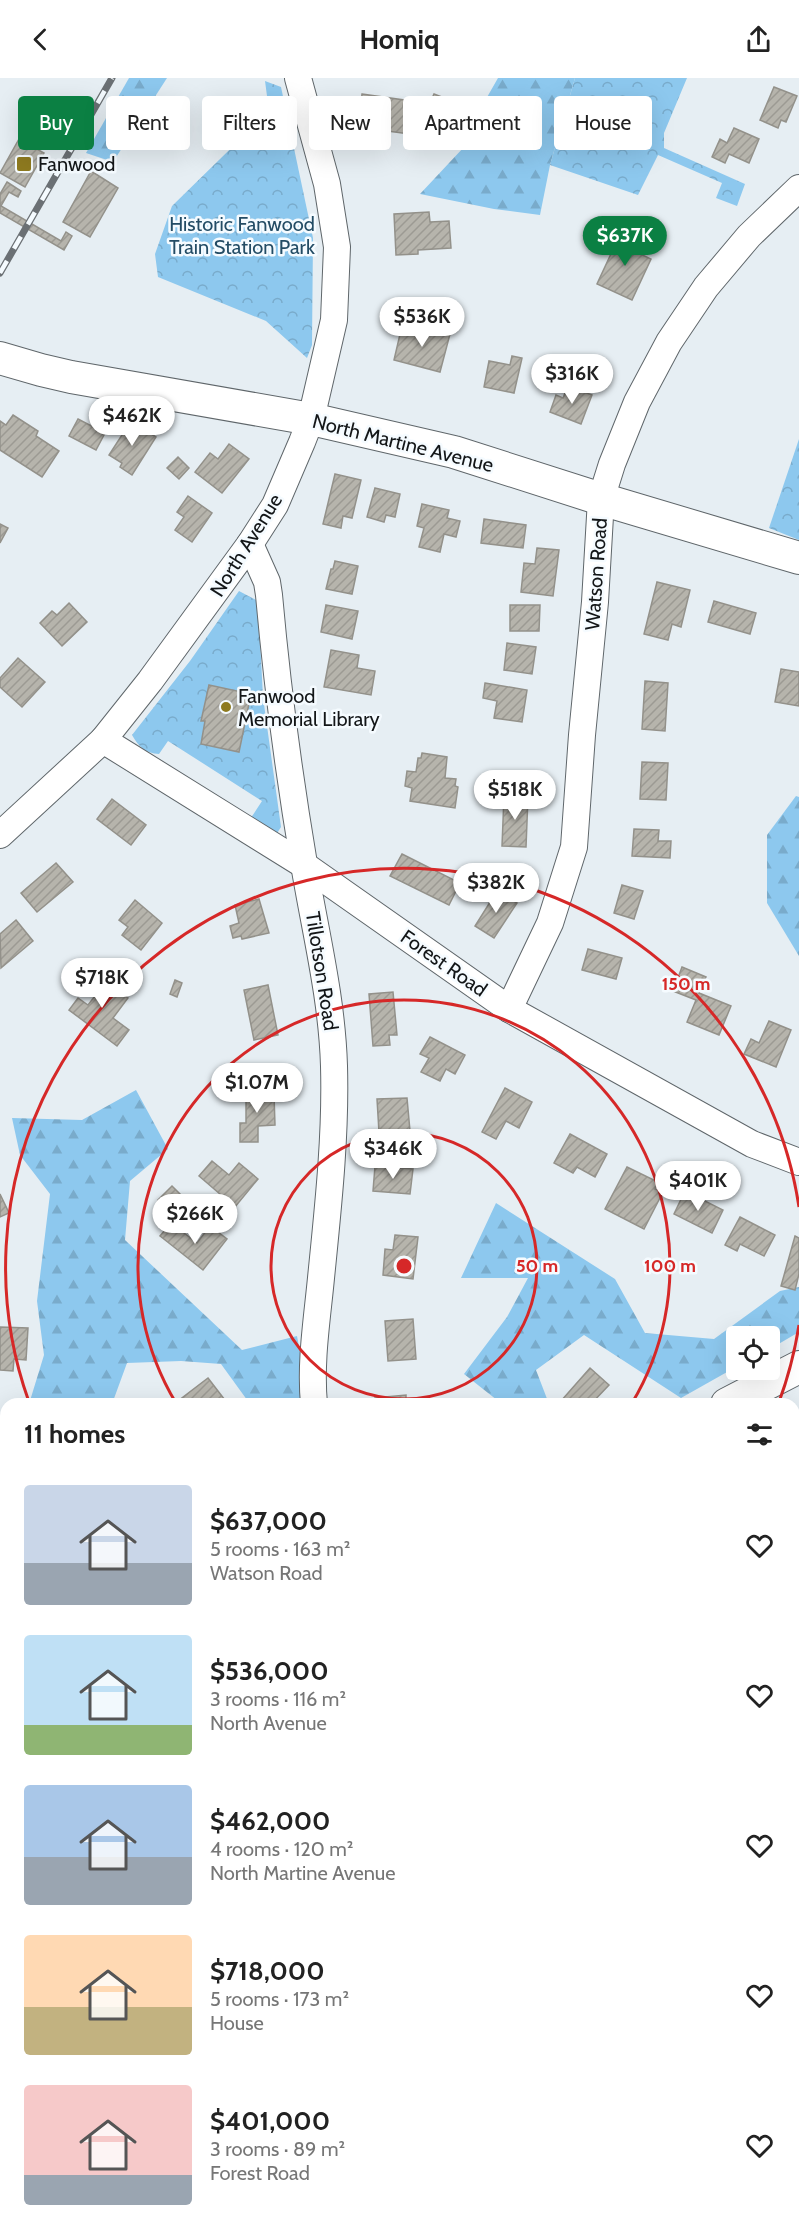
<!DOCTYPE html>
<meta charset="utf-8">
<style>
body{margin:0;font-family:Cabin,sans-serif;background:#f6f6f6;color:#222;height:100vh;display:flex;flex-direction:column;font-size:22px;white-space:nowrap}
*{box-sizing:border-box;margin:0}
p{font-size:20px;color:#767676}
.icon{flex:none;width:33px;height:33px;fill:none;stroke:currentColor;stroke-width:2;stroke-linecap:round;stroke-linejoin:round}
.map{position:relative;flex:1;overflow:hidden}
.drawer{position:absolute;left:0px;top:1320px;width:800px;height:834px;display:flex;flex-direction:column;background:#fff;border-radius:18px 18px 0 0;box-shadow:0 6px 24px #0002}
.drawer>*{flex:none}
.hud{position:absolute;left:18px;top:18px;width:764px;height:54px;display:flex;gap:12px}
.buttons{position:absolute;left:726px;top:1248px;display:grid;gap:12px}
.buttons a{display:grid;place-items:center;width:54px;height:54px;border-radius:6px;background:#fff;box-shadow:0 6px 24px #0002;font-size:30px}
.price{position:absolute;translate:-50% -51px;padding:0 14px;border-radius:21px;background:#fff;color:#222;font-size:20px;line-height:39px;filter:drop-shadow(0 2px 3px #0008)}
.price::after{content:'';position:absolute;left:50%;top:36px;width:18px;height:14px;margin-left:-9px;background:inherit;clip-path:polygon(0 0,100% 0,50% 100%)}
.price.selected{background:#0b8043;color:#fff}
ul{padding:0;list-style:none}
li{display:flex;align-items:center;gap:18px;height:150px;padding:0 24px}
li span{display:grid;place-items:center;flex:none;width:168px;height:120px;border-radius:6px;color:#555}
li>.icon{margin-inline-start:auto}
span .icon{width:72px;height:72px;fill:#fffc;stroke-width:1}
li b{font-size:26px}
h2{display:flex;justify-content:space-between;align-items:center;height:72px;padding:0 24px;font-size:26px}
.tag{padding:0 21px;border-radius:6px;background:#fff;box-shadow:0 6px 24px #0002;font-size:21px;line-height:54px}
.tag.selected{background:#0b8043;color:#fff}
header{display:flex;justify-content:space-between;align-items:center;height:78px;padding:0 24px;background:#fff;font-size:27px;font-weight:700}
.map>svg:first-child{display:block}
</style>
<header><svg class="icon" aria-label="back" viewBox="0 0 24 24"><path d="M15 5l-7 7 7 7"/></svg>Homiq<svg class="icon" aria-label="share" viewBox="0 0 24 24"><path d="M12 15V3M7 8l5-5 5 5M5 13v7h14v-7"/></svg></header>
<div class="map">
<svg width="799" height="2154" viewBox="0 0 799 2154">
<defs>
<pattern id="forest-firs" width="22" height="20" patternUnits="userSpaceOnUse" patternTransform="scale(1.5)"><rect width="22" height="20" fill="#8dc8ee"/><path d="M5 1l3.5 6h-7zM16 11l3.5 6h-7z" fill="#79abcb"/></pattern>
<pattern id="park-crowns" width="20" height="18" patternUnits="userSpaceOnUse" patternTransform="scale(1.5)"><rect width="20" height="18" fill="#8dc8ee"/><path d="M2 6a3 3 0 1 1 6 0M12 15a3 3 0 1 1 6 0" fill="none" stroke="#79abcb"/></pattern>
<pattern id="building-hatch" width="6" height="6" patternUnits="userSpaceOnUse" patternTransform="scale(1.5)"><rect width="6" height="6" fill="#b6b4ac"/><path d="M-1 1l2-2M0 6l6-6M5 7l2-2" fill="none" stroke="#9c9a93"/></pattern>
</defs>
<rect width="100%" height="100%" fill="#e6eef3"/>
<g fill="url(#forest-firs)">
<path d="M129,0h38l-54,84 -27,-9z"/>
<path d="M498,0h77l-25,87 -10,50 -46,-6 -74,-15 44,-47 22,-48z"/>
<path d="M796,718l3,1v159l-32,-53v-68z"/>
<path d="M136,1012l32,59 -38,32 -5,59 117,110 55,-14 10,54 -7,14h-50l-29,-40 -40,-3 -54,2 -15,41h-83l15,-49 -7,-54 13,-107 -30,-39 -8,-37 70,2z"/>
<path d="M496,1125l119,76 30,54 69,6 66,-48 19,-4v45l-29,17v-13h-34v31l-55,31 -97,-63 -48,35 13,34h-47l-38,-30 43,-57 21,-39h-67z"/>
<path d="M799,1427v167l-5,5v-146z"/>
</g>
<g fill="url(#park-crowns)" fill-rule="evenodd">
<path d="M575,0h112l-23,55v15l81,36 -8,22 -21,-8 6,-15 -64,-28 -20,40 -88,-30z"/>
<path d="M265,3l16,6 32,151 -1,107 -5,13 -41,-37 -108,-44 -3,-23 17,-48 97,-95z"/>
<path d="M799,361v101l-30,-12z"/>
<path d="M239,513l19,10 5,96 18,130 -7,11 -25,-17 13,-20 -94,-60 -9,13c-14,-1 -20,-7 -27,-19l58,-74zM209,607l42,9 -12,58 -38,-8 4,-23 -4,-1z"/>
</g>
<g fill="url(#building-hatch)" stroke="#93918a" stroke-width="1.5">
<path d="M774,9l23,9 -11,26 -5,-2 -3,8 -18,-8z"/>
<path d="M362,16l42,6 -1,6 18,2 -4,27 -52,-7 2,-11 -7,-1z"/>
<path d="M434,16l18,7 -9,23 -19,-8z"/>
<path d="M734,50l25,11 -10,24 -20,-9 -4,9 -13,-6 8,-18 7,4z"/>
<path d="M19,61l25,14 -19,34 -25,-14z"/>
<path d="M91,93l27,17 -28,49 -27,-15z"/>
<path d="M7,104l14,9 -3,6 -9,-5 -8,14 60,35 5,-9 6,4 -8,14 -64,-37v-19z"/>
<path d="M429,134l1,10 19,-1 2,27 -33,2v4l-22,1 -2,-41z"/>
<path d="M622,152l20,9 -6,13 15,7 -19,41 -35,-16z"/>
<path d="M412,246l38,10 -10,38 -46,-12 7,-30 8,2z"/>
<path d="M512,278l10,2 -8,35 -30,-6 5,-26 21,4z"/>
<path d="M568,308l24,9 -11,29 -31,-12 6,-17 7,3z"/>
<path d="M13,337l25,16 -2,5 23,15 -17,26 -42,-27v-29l6,4z"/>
<path d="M78,341l27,14 -9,17 -27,-14z"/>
<path d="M131,343l25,16 -24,38 -12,-8 2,-4 -13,-8z"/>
<path d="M229,366l20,15 -27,34 -27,-21 15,-19 8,6z"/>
<path d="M178,379l11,11 -10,11 -12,-11z"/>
<path d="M335,396l26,6 -9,38 -9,-2 -2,12 -18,-4z"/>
<path d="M375,410l25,6 -5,23 -9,-2 -2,7 -17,-5z"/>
<path d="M188,418l24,17 -20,29 -17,-12 9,-13 -7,-5z"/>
<path d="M422,426l27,6 -2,8 13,3 -4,16 -12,-3 -4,18 -21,-5 5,-19 -7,-2z"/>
<path d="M484,441l42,6 -3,23 -42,-5z"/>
<path d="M0,446l8,4 -8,15z"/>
<path d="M537,470l22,2 -6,46 -32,-4 3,-29 11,1z"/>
<path d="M335,483l23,5 -6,28 -26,-5 5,-20h2z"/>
<path d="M657,504l33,8 -9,37 -9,-3 -4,16 -24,-6z"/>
<path d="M714,523l42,12 -6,21 -42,-12z"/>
<path d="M69,525l18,19 -25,24 -22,-23 12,-12 5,4z"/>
<path d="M326,527l32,6 -6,28 -31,-7z"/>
<path d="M510,527h30l-1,26h-29z"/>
<path d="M507,565l29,4 -4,27 -28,-4z"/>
<path d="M331,572l28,5 -2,13 18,3 -4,24 -47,-8z"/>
<path d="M18,580l27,24 -23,25 -22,-20v-9z"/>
<path d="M781,591l18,3v34l-24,-4z"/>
<path d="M645,603l23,2 -3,48 -23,-2z"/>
<path d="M485,605l42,7 -5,32 -28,-4 3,-17 -14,-3z"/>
<path d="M209,607l42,9 -12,58 -38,-8 4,-23h-4z"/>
<path d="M422,675l25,4 -2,21 11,1 -1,7 3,1 -3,21 -45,-7 2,-13 -7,-2 2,-15 9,1 2,-14h3z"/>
<path d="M642,684l26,1 -2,37 -26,-1z"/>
<path d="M504,718l24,1 -2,50 -24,-1z"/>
<path d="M112,721l34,26 -15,20 -34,-26z"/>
<path d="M634,751l25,1 -1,11h13l-1,17 -38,-2z"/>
<path d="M402,776l58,29 -11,22 -59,-29z"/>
<path d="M56,785l17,19 -36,30 -16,-19z"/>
<path d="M622,807l21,6 -9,28 -20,-6z"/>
<path d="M497,813l20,12 -23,35 -19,-12z"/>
<path d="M259,821l10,34 -27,6 -1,-3 -8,2 -3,-12 9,-3 -4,-18z"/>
<path d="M135,822l27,23 -21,27 -19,-15 6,-8 -9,-7z"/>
<path d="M16,842l17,21 -32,27 -1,-34z"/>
<path d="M588,871l34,9 -6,21 -34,-9z"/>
<path d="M682,889l24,10 -7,16 32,13 -12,29 -32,-13 9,-22 -23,-9z"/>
<path d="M94,895l34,25 -15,20 16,12 -12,16 -48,-36 9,-12 10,7 7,-9 -12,-9z"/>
<path d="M175,902l7,3 -5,14 -7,-3z"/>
<path d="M268,907l10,50 -24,5 -10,-50z"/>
<path d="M393,914l4,43h-8l1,10 -17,1 -4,-52z"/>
<path d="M769,943l22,9 -15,37 -32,-13 7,-15 8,4z"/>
<path d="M430,959l35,18 -10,19 -9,-5 -6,12 -19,-9 8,-14 -9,-4z"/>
<path d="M246,1008h16v9h12l1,30 -17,1v16h-18v-19h6z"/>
<path d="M505,1010l27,14 -13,26 -13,-7 -10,18 -14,-7z"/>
<path d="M407,1020l3,33 -31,1 -2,-33z"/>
<path d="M570,1056l37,20 -12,23 -18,-10 -4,6 -19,-10z"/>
<path d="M212,1083l17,14 10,-12 19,16 -23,28 -36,-31z"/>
<path d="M375,1088l38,3 -3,25 -37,-3z"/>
<path d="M627,1089l31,15 -3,7 8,3 -19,37 -39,-20z"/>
<path d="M172,1108l13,13 -14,14 -13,-13z"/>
<path d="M685,1113l38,19 -11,23 -38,-19z"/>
<path d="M0,1116l9,19 -9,4z"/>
<path d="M740,1139l35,18 -11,21 -24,-12 -3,7 -12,-6z"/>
<path d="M171,1145l26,20 13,-17 17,13 -24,31 -43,-34z"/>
<path d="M395,1157l23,2 -5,42 -30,-4 2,-26 8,1z"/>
<path d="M795,1158l4,2v36l-4,16 -14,-4z"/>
<path d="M413,1241l3,40 -28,2 -3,-40z"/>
<path d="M0,1249l28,1 -2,32 -12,-1 -1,12 -13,-1z"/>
<path d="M590,1290l19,17 -18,19h-27l-3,-3z"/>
<path d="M208,1300l20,26h-54z"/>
<path d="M406,1317v9h-30l-1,-6z"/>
<path d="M799,1346v25l-5,2v-24z"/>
<rect x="0" y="1440" width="6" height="24"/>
<rect x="794" y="1792" width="5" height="25"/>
<path d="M0,1813l6,2v22l-6,-2z"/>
<path d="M799,1961v28l-5,1v-28z"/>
<path d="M797,2030h2v38h-5z"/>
<path d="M6,2053v26l-6,-1z"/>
<path d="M5,2098h1v40l-6,-2v-25z"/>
<path d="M321,2148h29l-1,6h-30z"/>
<path d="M537,2148h29l-1,6h-29z"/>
<path d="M683,2148h27l12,5 -42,1z"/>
<path d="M764,2148h4l22,6h-27z"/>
<path d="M202,2149l20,5h-21z"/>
</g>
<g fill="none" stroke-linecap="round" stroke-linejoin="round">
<g stroke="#5f666a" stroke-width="28">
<g id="minor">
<path d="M250,466l17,38 2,13c8,90 20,180 35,269 11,67 28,133 30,202 2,70 -6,142 -13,212 -4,42 -11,84 -7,126"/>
<path d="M103,662l201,125 205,144 243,135 47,18"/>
<path d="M0,757l103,-95 47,-59 100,-137 25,-39 27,-63 9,-23 23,-99 3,-73 -10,-63 -29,-106"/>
<path d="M509,931l41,-86 24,-76 8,-112 13,-133 6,-103 11,-35 25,-62 32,-60 37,-55 43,-51 50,-48"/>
<path d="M0,1516l6,1"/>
<path d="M798,1882l1,-1"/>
<path d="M0,1888l6,2"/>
<path d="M794,2115h5"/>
<path d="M54,2154l2,-6"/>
<path d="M267,2154l1,-6"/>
<path d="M485,2154l2,-6"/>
</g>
</g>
<g stroke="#5f666a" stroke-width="34">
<g id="major">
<path d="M0,280l41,12 30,7 240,42 143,33 147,47 198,59"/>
<path d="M727,1326l72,-37"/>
<path d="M0,1649l6,-2"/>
</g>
</g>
<use href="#minor" stroke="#fff" stroke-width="26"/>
<use href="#major" stroke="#fff" stroke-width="32"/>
<g stroke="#6b7074" stroke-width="7">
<path id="rail" d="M0,195l112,-195"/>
</g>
<use href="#rail" stroke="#f5fbff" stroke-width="4.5" stroke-dasharray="14" stroke-linecap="butt"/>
</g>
<g fill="none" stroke="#d62828" stroke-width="3">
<circle cx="404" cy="1188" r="133"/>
<path d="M176 1325A266 266 0 1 1 632 1325"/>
<path d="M799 1247A399 399 0 0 1 779 1324M29 1324A399 399 0 1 1 799 1129"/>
</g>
<g fill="#8e7a1f" stroke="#f5fbff" stroke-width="2">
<rect x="16" y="78" width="16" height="16" rx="3"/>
<circle cx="226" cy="629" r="6"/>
</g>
<g text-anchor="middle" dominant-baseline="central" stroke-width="5" stroke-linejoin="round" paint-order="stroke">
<g font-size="20" fill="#131618" stroke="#f5fbff" text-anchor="start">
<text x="38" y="86">Fanwood</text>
<text x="238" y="618">Fanwood<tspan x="238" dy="23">Memorial Library</tspan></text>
</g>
<g font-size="20" fill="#234c65" stroke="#f5fbff">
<text x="242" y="146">Historic Fanwood<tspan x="242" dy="23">Train Station Park</tspan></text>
</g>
<g font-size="20" fill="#131618" stroke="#f5fbff">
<text transform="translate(403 365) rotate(14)">North Martine Avenue</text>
<text transform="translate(246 467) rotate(-58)">North Avenue</text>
<text transform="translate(596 496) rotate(-86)">Watson Road</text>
<text transform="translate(444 885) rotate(35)">Forest Road</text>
<text transform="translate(322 893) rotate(81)">Tillotson Road</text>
</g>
</g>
<circle cx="404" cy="1188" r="9" fill="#d62828" stroke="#f5fbff" stroke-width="3"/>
<g font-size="18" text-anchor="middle" font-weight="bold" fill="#d62828" stroke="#f5fbff" stroke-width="5" stroke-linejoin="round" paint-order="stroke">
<text x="686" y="912">150 m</text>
<text x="537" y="1194">50 m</text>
<text x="670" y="1194">100 m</text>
</g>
</svg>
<div class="buttons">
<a><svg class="icon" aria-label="locate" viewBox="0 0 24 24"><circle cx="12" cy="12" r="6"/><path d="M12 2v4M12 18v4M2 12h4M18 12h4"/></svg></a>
</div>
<b class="price selected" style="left:625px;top:189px">$637K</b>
<b class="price" style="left:422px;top:270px">$536K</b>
<b class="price" style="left:572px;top:327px">$316K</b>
<b class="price" style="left:132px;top:369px">$462K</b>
<b class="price" style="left:515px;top:743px">$518K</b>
<b class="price" style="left:496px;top:836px">$382K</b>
<b class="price" style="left:102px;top:931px">$718K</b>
<b class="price" style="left:257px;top:1036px">$1.07M</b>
<b class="price" style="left:393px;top:1102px">$346K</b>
<b class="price" style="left:698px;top:1134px">$401K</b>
<b class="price" style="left:195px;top:1167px">$266K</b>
<div class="hud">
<a class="tag selected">Buy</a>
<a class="tag">Rent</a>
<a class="tag">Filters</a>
<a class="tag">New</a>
<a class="tag">Apartment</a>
<a class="tag">House</a>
</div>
<section class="drawer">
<h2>11 homes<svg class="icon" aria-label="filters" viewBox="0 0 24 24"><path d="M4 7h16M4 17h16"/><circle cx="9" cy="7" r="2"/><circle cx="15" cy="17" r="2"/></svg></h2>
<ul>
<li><span style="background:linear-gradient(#c9d6e8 65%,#9aa5b1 0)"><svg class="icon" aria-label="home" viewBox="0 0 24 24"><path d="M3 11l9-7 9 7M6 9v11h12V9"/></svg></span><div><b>$637,000</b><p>5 rooms · 163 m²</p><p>Watson Road</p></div><svg class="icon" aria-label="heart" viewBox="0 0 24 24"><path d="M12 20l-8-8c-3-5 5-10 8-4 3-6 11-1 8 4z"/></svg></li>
<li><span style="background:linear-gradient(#bfe0f5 75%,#8fb573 0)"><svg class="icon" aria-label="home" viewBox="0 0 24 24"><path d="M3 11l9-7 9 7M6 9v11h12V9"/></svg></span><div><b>$536,000</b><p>3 rooms · 116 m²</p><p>North Avenue</p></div><svg class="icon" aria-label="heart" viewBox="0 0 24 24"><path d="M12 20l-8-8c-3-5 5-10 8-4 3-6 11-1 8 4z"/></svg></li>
<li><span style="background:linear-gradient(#a9c7e8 60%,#9aa5b1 0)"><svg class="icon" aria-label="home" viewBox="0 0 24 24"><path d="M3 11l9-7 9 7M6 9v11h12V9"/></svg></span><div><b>$462,000</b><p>4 rooms · 120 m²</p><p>North Martine Avenue</p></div><svg class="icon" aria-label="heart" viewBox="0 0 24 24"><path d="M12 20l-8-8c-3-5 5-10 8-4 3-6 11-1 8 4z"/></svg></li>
<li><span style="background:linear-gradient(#ffd9b3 60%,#c2b280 0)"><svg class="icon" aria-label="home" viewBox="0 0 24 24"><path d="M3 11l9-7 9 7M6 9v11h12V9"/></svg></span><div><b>$718,000</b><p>5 rooms · 173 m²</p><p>House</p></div><svg class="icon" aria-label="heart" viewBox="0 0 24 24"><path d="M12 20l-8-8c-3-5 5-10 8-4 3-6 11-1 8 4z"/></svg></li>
<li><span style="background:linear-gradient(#f6c9c9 75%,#9aa5b1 0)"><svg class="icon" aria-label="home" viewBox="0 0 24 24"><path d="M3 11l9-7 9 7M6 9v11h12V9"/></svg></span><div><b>$401,000</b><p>3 rooms · 89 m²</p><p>Forest Road</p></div><svg class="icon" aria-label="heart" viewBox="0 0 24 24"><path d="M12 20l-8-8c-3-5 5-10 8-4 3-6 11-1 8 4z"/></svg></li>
</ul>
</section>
</div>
